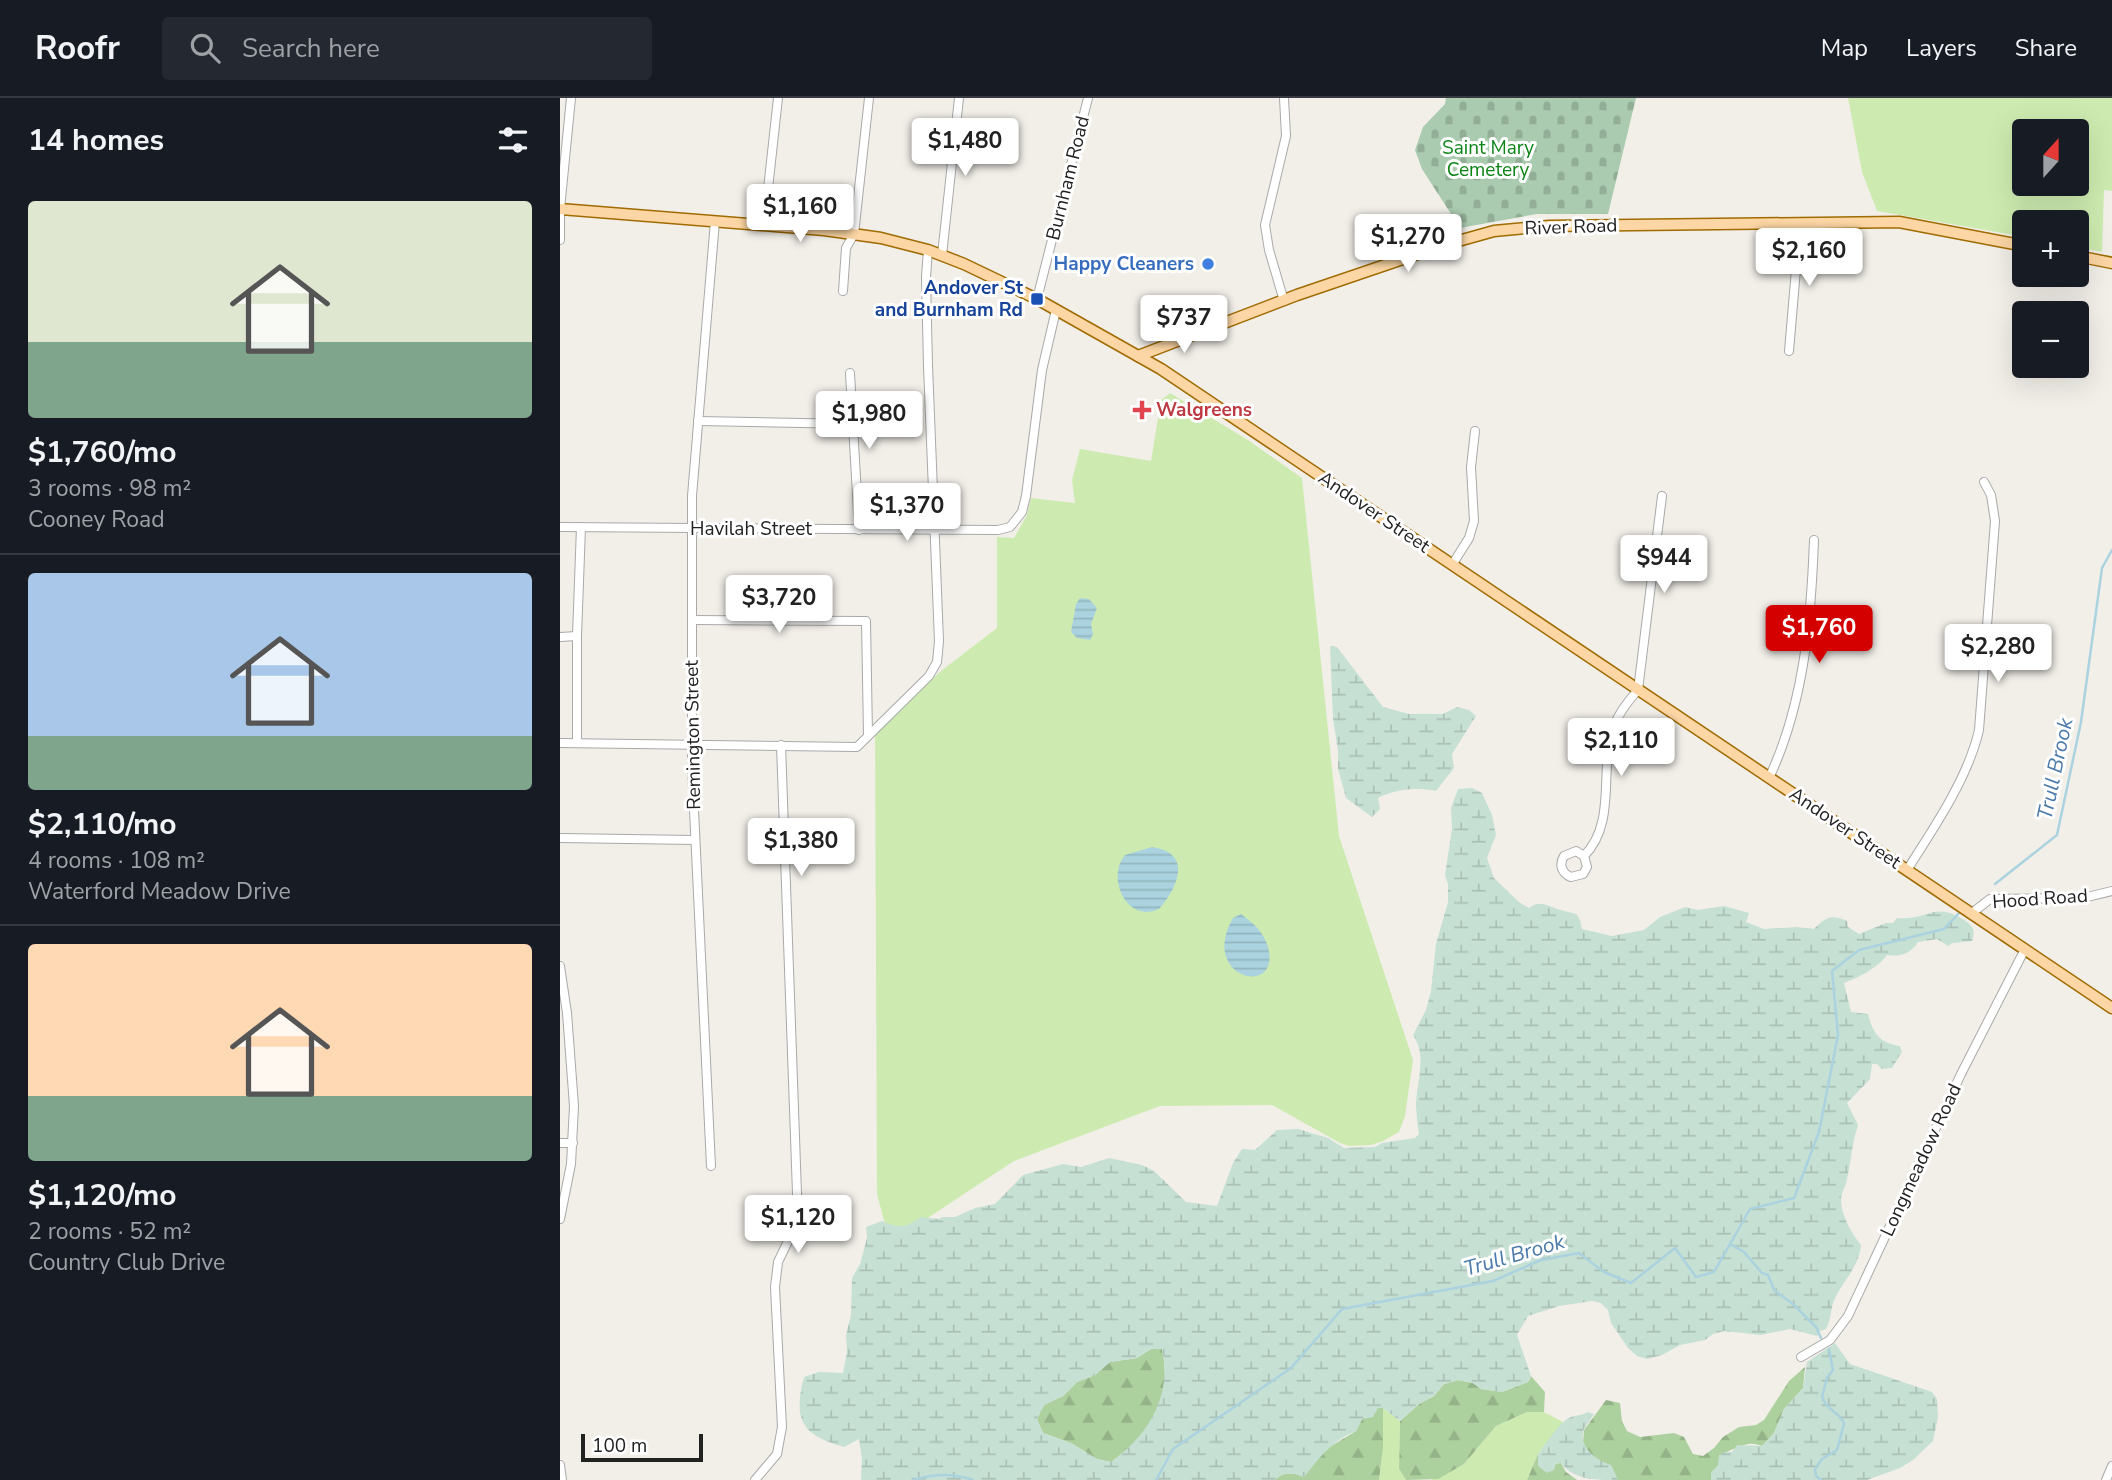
<!DOCTYPE html>
<meta charset="utf-8">
<style>
body{margin:0;font-family:"Nunito Sans",sans-serif;background:#242831;color:#f1f3f6;height:100vh;display:flex;flex-direction:column;font-size:26px;white-space:nowrap}
*{box-sizing:border-box;margin:0}
p{font-size:23px;color:#9ea1a6}
.icon{flex:none;width:38px;height:38px;fill:none;stroke:currentColor;stroke-width:2;stroke-linecap:round;stroke-linejoin:round}
.map{position:relative;flex:1;overflow:hidden}
.panel{display:flex;flex-direction:column;background:#171b24;width:560px}
.panel>*{flex:none}
.needle{width:46px;rotate:21deg}
.fabs{position:absolute;left:1452px;top:21px;display:grid;gap:14px}
.fabs a{display:grid;place-items:center;width:77px;height:77px;border-radius:7px;background:#171b24;box-shadow:0 7px 28px #0002;font-size:35px}
.scale{position:absolute;left:21px;bottom:18px;width:122px;box-sizing:border-box;padding-left:7px;border:4px solid #222;border-top:0;font-size:19px;line-height:24px;white-space:nowrap;color:#222;-webkit-text-stroke:5px #fff;paint-order:stroke}
.price{position:absolute;translate:-50% -60px;padding:0 16px;border-radius:7px;background:#fff;color:#222;font-size:23px;line-height:46px;filter:drop-shadow(0 2px 4px #0008)}
.price::after{content:'';position:absolute;left:50%;top:42px;width:21px;height:16px;margin-left:-10px;background:inherit;clip-path:polygon(0 0,100% 0,50% 100%)}
.price.current{background:#d40000;color:#fff}
ul{padding:0;list-style:none}
li{display:grid;align-content:center;gap:14px;height:371px;padding:0 28px}
li+li{border-top:2px solid #363941}
li span{display:grid;place-items:center;height:217px;border-radius:7px;color:#555}
li>.icon{margin-inline-start:auto}
span .icon{width:126px;height:126px;fill:#fffc;stroke-width:1}
li b{font-size:30px}
h2{display:flex;justify-content:space-between;align-items:center;height:84px;padding:0 28px;font-size:30px}
header{display:flex;align-items:center;gap:42px;box-sizing:border-box;height:98px;padding:0 35px;background:#171b24;border-bottom:2px solid #363941}
header strong{font-size:33px}
nav{display:flex;gap:38px;margin-inline-start:auto;font-size:24px}
.search{width:490px;height:63px;background:#242831;display:flex;align-items:center;gap:18px;box-sizing:border-box;padding:0 24px;border-radius:7px;color:#9ea1a6;font-size:26px}
main{display:flex;flex:1;min-height:0}
.map>svg:first-child{display:block}
</style>
<header>
<strong>Roofr</strong>
<div class="search"><svg class="icon" aria-label="search" viewBox="0 0 24 24"><circle cx="10" cy="10" r="6"/><path d="M15 15l6 6"/></svg>Search here</div>
<nav><a>Map</a><a>Layers</a><a>Share</a></nav>
</header>
<main>
<section class="panel">
<h2>14 homes<svg class="icon" aria-label="filters" viewBox="0 0 24 24"><path d="M4 7h16M4 17h16"/><circle cx="9" cy="7" r="2"/><circle cx="15" cy="17" r="2"/></svg></h2>
<ul>
<li><span style="background:linear-gradient(#dfe7d0 65%,#7fa58c 0)"><svg class="icon" aria-label="home" viewBox="0 0 24 24"><path d="M3 11l9-7 9 7M6 9v11h12V9"/></svg></span><div><b>$1,760/mo</b><p>3 rooms · 98 m²</p><p>Cooney Road</p></div></li>
<li><span style="background:linear-gradient(#a9c7e8 75%,#7fa58c 0)"><svg class="icon" aria-label="home" viewBox="0 0 24 24"><path d="M3 11l9-7 9 7M6 9v11h12V9"/></svg></span><div><b>$2,110/mo</b><p>4 rooms · 108 m²</p><p>Waterford Meadow Drive</p></div></li>
<li><span style="background:linear-gradient(#ffd9b3 70%,#7fa58c 0)"><svg class="icon" aria-label="home" viewBox="0 0 24 24"><path d="M3 11l9-7 9 7M6 9v11h12V9"/></svg></span><div><b>$1,120/mo</b><p>2 rooms · 52 m²</p><p>Country Club Drive</p></div></li>
</ul>
</section>
<div class="map">
<svg width="1552" height="1382" viewBox="0 0 1552 1382">
<defs>
<pattern id="forest-firs" width="22" height="20" patternUnits="userSpaceOnUse" patternTransform="scale(1.75)"><rect width="22" height="20" fill="#add19e"/><path d="M5 1l3.5 6h-7zM16 11l3.5 6h-7z" fill="#95b388"/></pattern>
<pattern id="wetland-marsh" width="20" height="14" patternUnits="userSpaceOnUse" patternTransform="scale(1.75)"><rect width="20" height="14" fill="#c6e0d4"/><path d="M1 5h8M5 5V1M11 12h8M15 12V8" fill="none" stroke="#aac0b6"/></pattern>
<pattern id="cemetery-stones" width="16" height="16" patternUnits="userSpaceOnUse" patternTransform="scale(1.75)"><rect width="16" height="16" fill="#aacbaf"/><path d="M2 7V4a2 2 0 0 1 4 0v3zM10 15v-3a2 2 0 0 1 4 0v3z" fill="#92ae96"/></pattern>
<pattern id="water-rules" width="6" height="5" patternUnits="userSpaceOnUse" patternTransform="scale(1.75)"><rect width="6" height="5" fill="#aad3df"/><path d="M0 2.5h6" fill="none" stroke="#92b5bf"/></pattern>
</defs>
<rect width="100%" height="100%" fill="#f2efe9"/>
<g fill="#cdebb0" fill-rule="evenodd">
<path d="M1288,0h264v93l-8,-1 -2,62 -25,-5v-25h-52v15l-148,-26 -15,-39zM1465,33h52v53h-52z"/>
<path d="M610,295l78,47 54,38 37,358 74,224 -8,56 -6,16 -16,9 -12,4 -22,1 -9,-3 -68,-38 -112,1 -146,55 -112,74 -15,-3 -10,-38 -2,-461 66,-62 56,-43v-91l17,1 13,-23 4,-17 44,5 -3,-23 8,-31 71,12 10,-61z"/>
<path d="M823,1310l17,13 -1,48 7,11h-27l4,-32z"/>
<path d="M967,1314h17l19,10 -25,32 -11,26h-96l33,-16 32,-38z"/>
</g>
<g fill="url(#forest-firs)">
<path d="M591,1251h11c11,48 -12,86 -51,113l-14,-3 -26,-16 -28,-10 -6,-14 7,-14 19,-9 14,-14 18,-7 15,-13 27,-4z"/>
<path d="M1245,1269l-2,21 -19,21 -10,24 -12,13c-4,-1 -9,-3 -13,-2 -5,0 -26,9 -30,12v9l-8,8v7h-93l-7,-14 -11,-4 -12,-10 -5,-10 1,-12 22,-30 14,3 2,18 5,10 13,6 34,-4 10,4 9,17 10,2 11,-8 9,-11 16,-10 17,-2 8,-5 25,-39z"/>
<path d="M971,1278l14,16 -1,20h-17l-31,14 -32,38 -26,15 -32,1 -7,-11 1,-48 19,-17 15,-8 10,-12 14,-4 15,3 8,6 21,3 26,-10z"/>
<path d="M817,1310h6v40l-4,32h-104c9,-9 18,-7 29,-3l19,-26 33,-20 6,-12z"/>
<path d="M978,1356v12l23,-3 5,9 11,8h-50z"/>
</g>
<g fill="url(#wetland-marsh)" fill-rule="evenodd">
<path d="M770,548l7,1 46,60 26,7h34l14,-7 12,3 7,6 -24,38 2,14 -18,23c-20,-4 -40,-2 -58,7l2,11 -8,8 -26,-19 -8,-29v-18l-5,-33z"/>
<path d="M912,690l10,5 10,22 4,20 -9,23 7,20 25,24 10,6c10,-8 18,-3 28,1 6,2 13,3 19,5l4,6 2,9 30,7 32,-6 16,-13 25,-10 13,3 26,-4 25,7 -3,9 18,7 32,-2 18,2c12,-12 17,-15 33,-8l1,6 11,7 27,-11h7l4,-5c31,3 38,-19 70,4 7,5 8,10 5,19l-20,2 -4,3 -11,-7 -19,3c-8,12 -17,15 -31,13 -8,12 -29,23 -43,28l7,29 17,2c5,20 12,29 32,32l2,6 -10,16 -10,1 -5,-5h-5l-2,15 -23,24 11,22c-6,18 -7,36 -11,54 -1,7 -6,14 -6,21 0,15 11,34 20,45 -2,21 -16,34 -25,51 -6,11 -4,22 -10,33l-6,2 -3,5 -27,-7 -29,6 -37,-4 -11,3 -8,6 -25,5 -18,10 -15,4 -10,-3 -9,-8 -17,-25 -3,-13 -7,-7 -9,-2 -33,5 -31,10 -11,19 14,41 -3,6 -26,10 -21,-3 -8,-6 -15,-3 -14,4 -10,12 -15,8 -19,17 -17,-13h-5l-5,9 -11,2 -6,12c-23,9 -37,27 -52,46 -12,-4 -20,-6 -29,3h-414l1,-21 -3,-20 -15,8c-43,-12 -51,-28 -40,-70l15,-5 24,1 4,-21 -1,-17 5,-20 1,-37 8,-14 7,-26 -1,-11 16,-6c18,7 22,8 39,-4l17,2 5,-2h12l20,-9 20,-4 28,-29 40,-11 18,3 28,-9 33,7 12,6 32,31 31,4 16,-43 9,-14 13,1 22,-20 21,-1 30,9 16,10 31,-1 7,-4 33,-5 4,-4c-2,-9 -2,-19 -3,-28 0,-24 12,-49 -3,-71l13,-25 5,-19 5,-47 12,-42v-18l-3,-9 7,-46 -1,-21 7,-19zM591,1251h11c11,46 -14,87 -51,113l-14,-3 -26,-16 -28,-10 -6,-14 7,-14 19,-9 14,-14 18,-7 15,-13 27,-4z"/>
<path d="M1275,1245l15,21 82,28 5,7 1,18 -5,24 -20,19 -13,8 -33,12h-156v-7l7,-8 1,-9 5,-4h8l5,-7 25,1 12,-13 10,-24 19,-21 4,-26z"/>
<path d="M1028,1314l6,2c-3,5 -7,10 -10,15 -7,17 13,32 27,36l7,15c-24,0 -44,0 -57,-17h-5l-2,7 -7,3 -9,-7v-12c7,-9 20,-29 29,-35 6,-4 14,-3 21,-7z"/>
</g>
<path fill="url(#cemetery-stones)" d="M886,0h190l-28,116h-71l-77,14 -38,-59 -7,-19 8,-23 22,-23z"/>
<g fill="url(#water-rules)">
<path d="M520,500l9,1 8,9 -6,16 2,10 -3,6 -13,-2 -6,-6 5,-28z"/>
<path d="M592,749c41,6 26,40 7,62 -33,15 -53,-32 -34,-54z"/>
<path d="M681,816c13,10 22,17 27,33 14,51 -70,32 -35,-29z"/>
</g>
<g fill="none" stroke-linecap="round" stroke-linejoin="round">
<g stroke="#aad3df" stroke-width="2.5">
<path d="M1435,786l62,-49 24,-113 21,-154 10,-18"/>
<path d="M1170,1146l14,8 18,21 6,2 6,15 20,15 22,22 5,11"/>
<path d="M353,1382c19,-6 41,-7 60,0"/>
<path d="M596,1382l17,-31 118,-81 51,-59 151,-28 48,-21 38,-7 25,19 27,11 44,-35 21,29 18,-5 36,-63 44,-11 25,-66 19,-97 -6,-64 27,-21 85,-21 15,-16"/>
<path d="M1261,1382l-5,-4 -1,-7 7,-10 15,-9 7,-26c-4,-12 -17,-13 -22,-27l5,-19 6,-8 -4,-21"/>
</g>
<g stroke="#a9a9a9" stroke-width="10">
<g id="minor">
<path d="M204,127l14,-127"/>
<path d="M0,142v-31l11,-111"/>
<path d="M382,157l17,-157"/>
<path d="M283,193l3,-43 8,-14 15,-136"/>
<path d="M477,201l51,-201"/>
<path d="M724,203l-15,-51 -4,-25 21,-89 -2,-38"/>
<path d="M1229,253l11,-128"/>
<path d="M290,275l9,157"/>
<path d="M138,323l155,3"/>
<path d="M0,429l438,3 12,-3 12,-15 4,-16 16,-126 14,-60"/>
<path d="M892,467l17,-27 5,-17 -3,-54 4,-36"/>
<path d="M132,522l174,1 2,114"/>
<path d="M0,539l17,-1"/>
<path d="M0,645l297,4 72,-71 8,-14 2,-21 -11,-275 -2,-89 2,-27"/>
<path d="M17,645v-107l4,-109"/>
<path d="M1209,680c35,-74 42,-157 45,-238"/>
<path d="M0,740l135,2"/>
<path d="M1024,758l3,11 -4,7 -12,3c-10,-4 -12,-13 -7,-21l12,-5 8,5c34,-34 14,-89 30,-130 5,-14 14,-25 24,-36l24,-194"/>
<path d="M1347,772c27,-42 61,-92 72,-140l16,-209 -4,-26 -7,-13"/>
<path d="M1412,815l18,-14 93,-1 29,-7"/>
<path d="M0,868l7,47 7,93 -3,58 -11,55"/>
<path d="M0,1045h13"/>
<path d="M151,1068l-19,-398v-272l23,-275"/>
<path d="M1241,1259l29,-17 18,-24 113,-242 64,-125"/>
<path d="M0,1367l2,15"/>
<path d="M195,1382l22,-26 5,-27 -7,-140 3,-25 12,-25 6,-18 1,-26 -16,-448"/>
<path d="M1546,1382l6,-14"/>
</g>
</g>
<g stroke="#a06b00" stroke-width="13">
<g id="major">
<path d="M0,111l264,21 57,8 47,12 36,14 73,35 124,70 951,639"/>
<path d="M1517,158l35,7"/>
<path d="M578,258l159,-61 147,-50 50,-14 55,-5 350,-4 126,24"/>
</g>
</g>
<use href="#minor" stroke="#fff" stroke-width="8"/>
<use href="#major" stroke="#fcd6a4" stroke-width="10"/>
</g>
<circle fill="#3f7fe0" stroke="#fff" stroke-width="2.5" cx="648" cy="166" r="7"/>
<rect fill="#1a4fb4" stroke="#fff" stroke-width="2.5" x="470" y="194" width="14" height="14" rx="3.5"/>
<path fill="#e0444e" stroke="#fff" stroke-width="2.5" d="M578.5 301.5h7v7h7v7h-7v7h-7v-7h-7v-7h7z"/>
<g text-anchor="middle" dominant-baseline="central" stroke-width="6" stroke-linejoin="round" paint-order="stroke">
<g font-size="19" fill="#0c8416" stroke="#fff">
<text x="928" y="50">Saint Mary<tspan x="928" dy="22">Cemetery</tspan></text>
</g>
<g font-size="19" fill="#222" stroke="#fff">
<text transform="translate(508 80) rotate(-76)">Burnham Road</text>
<text transform="translate(1011 129) rotate(-2)">River Road</text>
<text transform="translate(814 414) rotate(34)">Andover Street</text>
<text x="191" y="431">Havilah Street</text>
<text transform="translate(133 637) rotate(-91)">Remington Street</text>
<text transform="translate(1285 730) rotate(34)">Andover Street</text>
<text transform="translate(1480 801) rotate(-4)">Hood Road</text>
<text transform="translate(1361 1062) rotate(-65)">Longmeadow Road</text>
</g>
<g font-size="19" font-weight="bold" fill="#366cbe" stroke="#fff" text-anchor="end">
<text x="634" y="166">Happy Cleaners</text>
</g>
<g font-size="19" font-weight="bold" fill="#164399" stroke="#fff" text-anchor="end">
<text x="463" y="190">Andover St<tspan x="463" dy="22">and Burnham Rd</tspan></text>
</g>
<g font-size="19" font-weight="bold" fill="#be3a42" stroke="#fff" text-anchor="start">
<text x="596" y="312">Walgreens</text>
</g>
<g font-size="21" font-style="italic" fill="#4a7aab" stroke="#fff">
<text transform="translate(1495 671) rotate(-78)">Trull Brook</text>
<text transform="translate(954 1157) rotate(-16)">Trull Brook</text>
</g>
</g>
</svg>
<div class="fabs">
<a><svg class="needle" viewBox="-14 -14 28 28"><path d="M0-13l5 13h-10z" fill="#e53935"/><path d="M0 13l5-13h-10z" fill="#9ea1a6"/></svg></a>
<a>+</a>
<a>−</a>
</div>
<div class="scale">100 m</div>
<b class="price" style="left:405px;top:80px">$1,480</b>
<b class="price" style="left:240px;top:146px">$1,160</b>
<b class="price" style="left:848px;top:176px">$1,270</b>
<b class="price" style="left:1249px;top:190px">$2,160</b>
<b class="price" style="left:624px;top:257px">$737</b>
<b class="price" style="left:309px;top:353px">$1,980</b>
<b class="price" style="left:347px;top:445px">$1,370</b>
<b class="price" style="left:1104px;top:497px">$944</b>
<b class="price" style="left:219px;top:537px">$3,720</b>
<b class="price current" style="left:1259px;top:567px">$1,760</b>
<b class="price" style="left:1438px;top:586px">$2,280</b>
<b class="price" style="left:1061px;top:680px">$2,110</b>
<b class="price" style="left:241px;top:780px">$1,380</b>
<b class="price" style="left:238px;top:1157px">$1,120</b>
</div>
</main>
